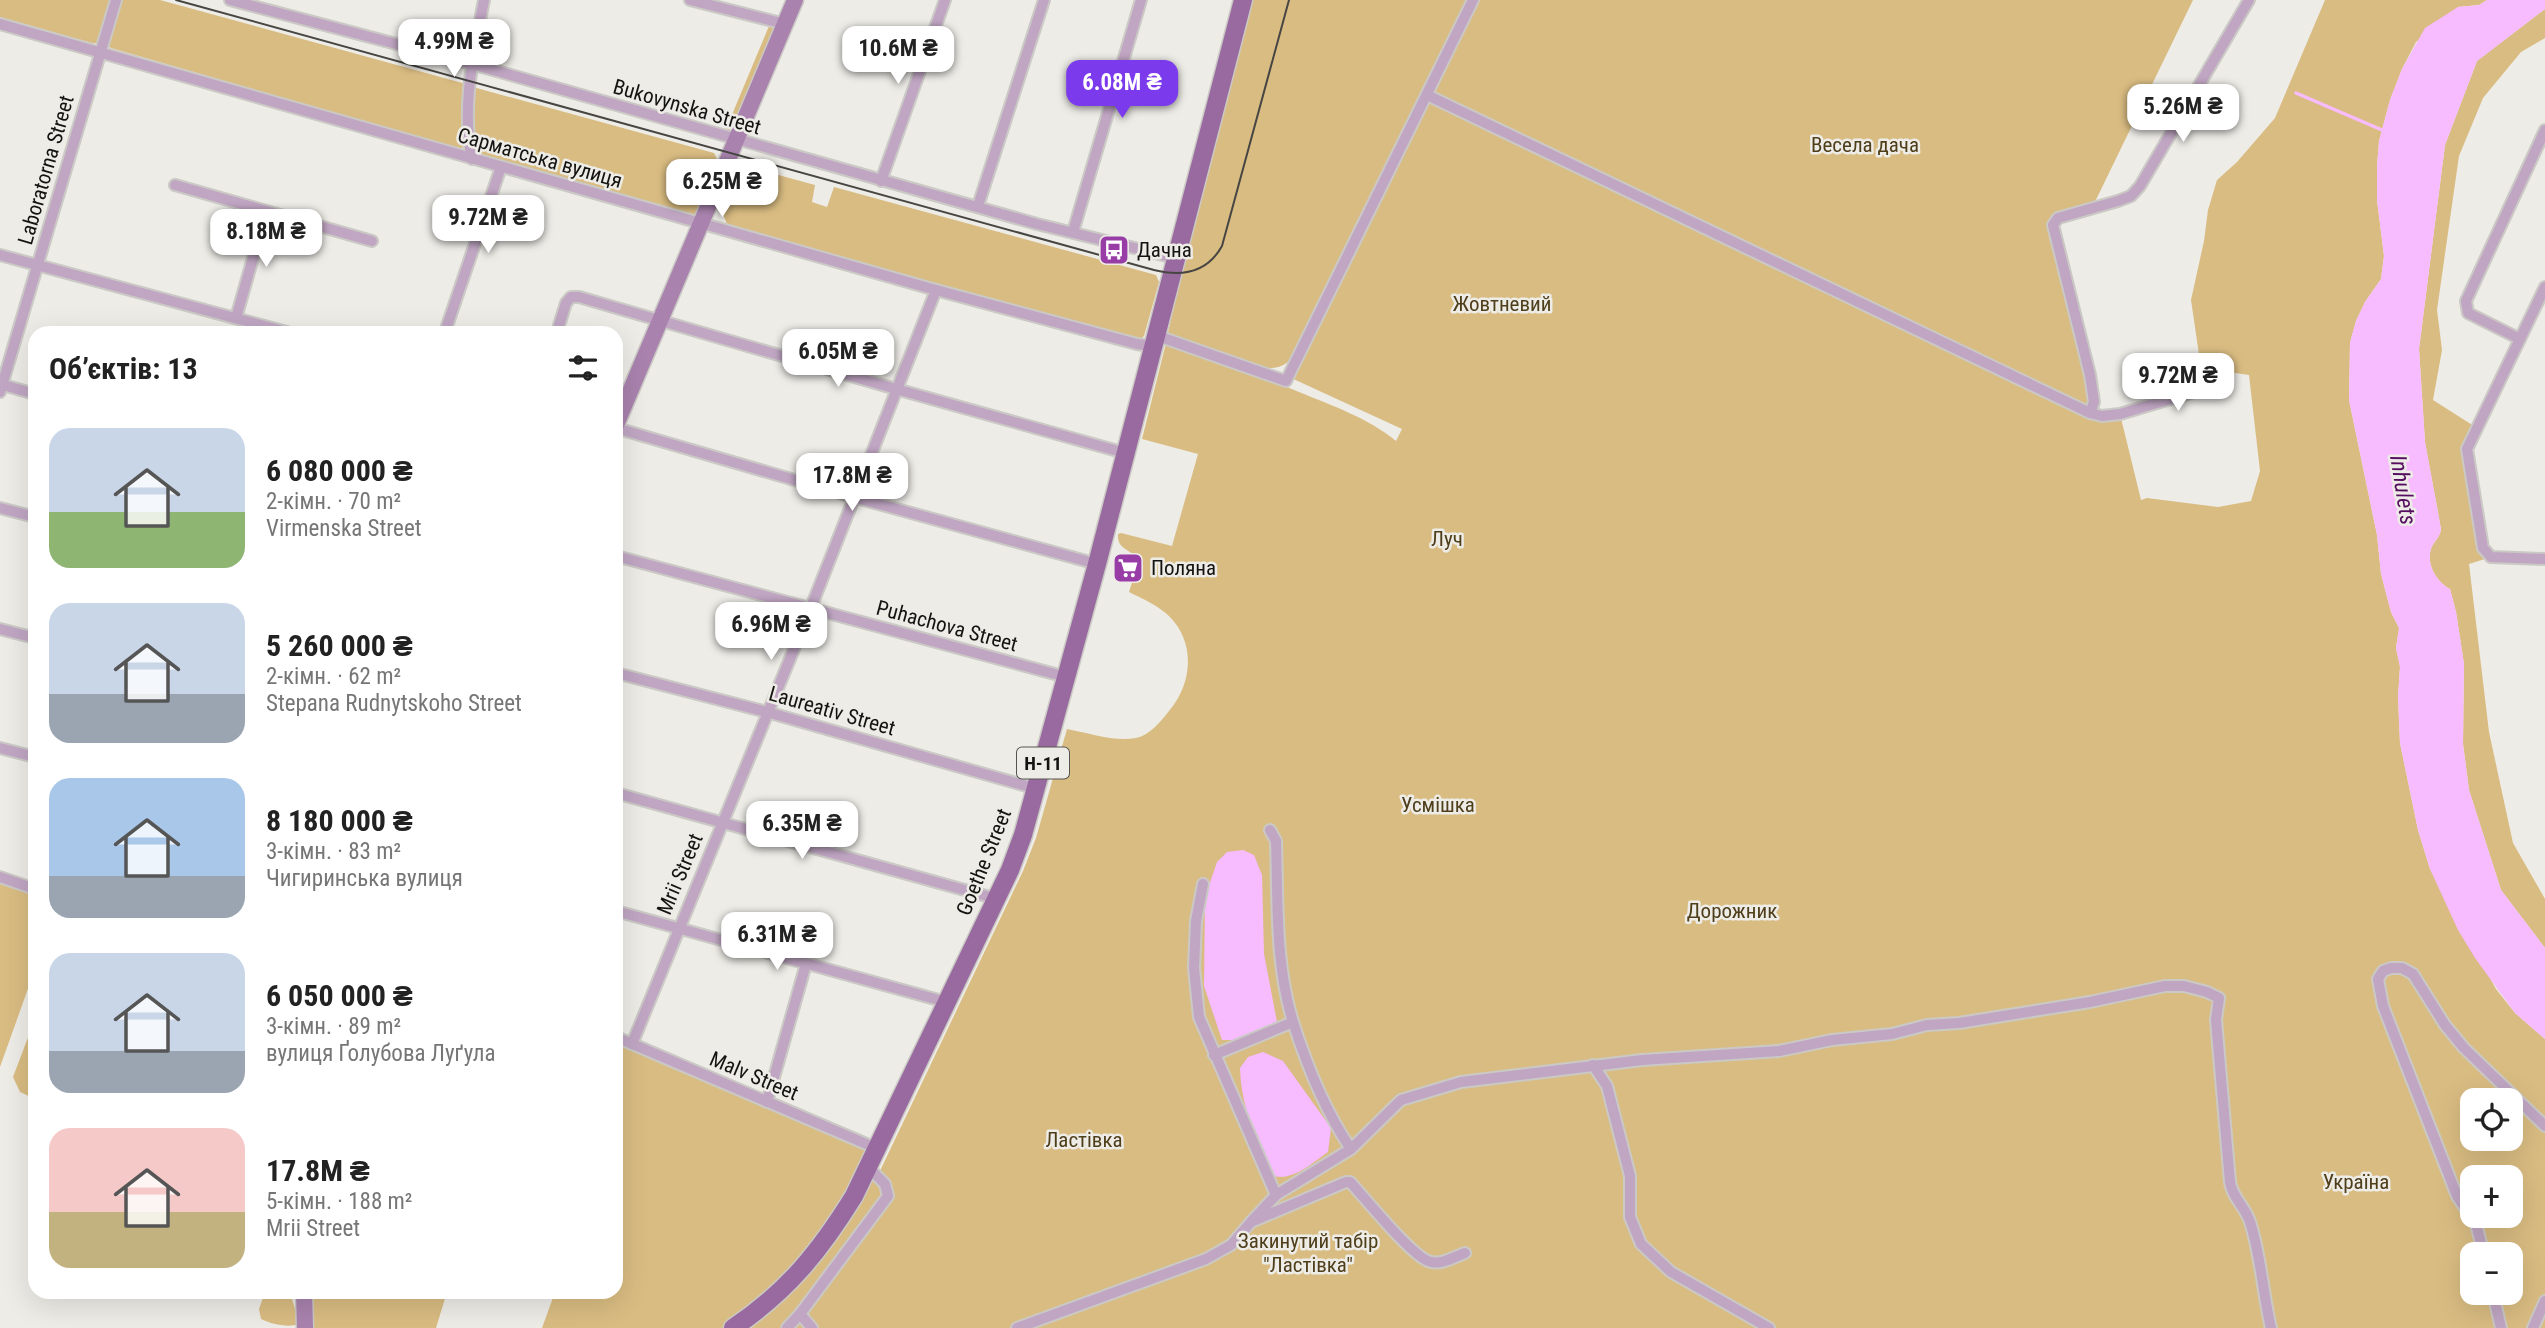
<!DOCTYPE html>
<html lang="uk">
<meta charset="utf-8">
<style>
body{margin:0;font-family:"Roboto Condensed",sans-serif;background:#f6f6f6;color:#222;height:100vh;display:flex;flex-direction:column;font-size:26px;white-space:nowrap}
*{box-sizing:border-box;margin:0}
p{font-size:23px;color:#767676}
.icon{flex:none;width:38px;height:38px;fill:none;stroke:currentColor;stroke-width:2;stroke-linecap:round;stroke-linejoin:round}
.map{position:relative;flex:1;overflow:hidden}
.details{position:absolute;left:28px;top:326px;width:595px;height:973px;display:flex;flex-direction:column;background:#fff;border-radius:21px;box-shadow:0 7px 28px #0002}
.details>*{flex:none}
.fabs{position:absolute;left:2460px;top:1088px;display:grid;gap:14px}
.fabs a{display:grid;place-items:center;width:63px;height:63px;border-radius:14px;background:#fff;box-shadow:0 7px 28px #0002;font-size:35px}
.price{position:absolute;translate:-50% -60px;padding:0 16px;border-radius:14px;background:#fff;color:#222;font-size:23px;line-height:46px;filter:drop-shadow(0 2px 4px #0008)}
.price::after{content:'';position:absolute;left:50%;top:42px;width:21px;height:16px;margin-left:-10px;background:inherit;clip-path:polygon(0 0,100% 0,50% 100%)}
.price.current{background:#7c3aed;color:#fff}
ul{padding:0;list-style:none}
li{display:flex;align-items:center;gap:21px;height:175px;padding:0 21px}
li span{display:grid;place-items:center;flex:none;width:196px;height:140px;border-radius:21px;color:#555}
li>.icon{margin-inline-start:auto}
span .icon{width:84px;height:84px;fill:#fffc;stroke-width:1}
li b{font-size:30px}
h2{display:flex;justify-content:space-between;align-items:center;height:84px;padding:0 21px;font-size:30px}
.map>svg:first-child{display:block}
</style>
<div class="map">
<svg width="2545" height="1328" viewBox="0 0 2545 1328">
<rect width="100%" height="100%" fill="#eeece7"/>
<g fill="#d9bc82" fill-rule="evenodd">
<path d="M0,0h112l-11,39 -4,4h-5l-92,-26z"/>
<path d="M121,0h39l306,84 -3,63 -3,2 -349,-101 -3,-2v-5z"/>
<path d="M1250,0h943l-101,208 -39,17 40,184 27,5 21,86 6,-2 71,9 33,-6 9,-30 -11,-96 -48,-7 -10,-68 13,-59 4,-31 9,-30 20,-18 38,-44 50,-118h162l-8,5 -21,2 -42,35 -14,27 -12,31 -11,41 -2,26v33l7,56 -3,23 -16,23 -9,19 -6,22 -1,57 28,135 4,39 10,38 8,16 -3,20 4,19 -2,30 2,46 18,87 12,39 66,120 19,24 30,26v289h-2003l13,-36h61v-255l262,112 -9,18 9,8 145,-304 13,-33 31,-109c22,4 47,13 69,9 14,-3 25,-17 33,-27 23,-27 27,-67 1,-94 -11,-11 -27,-18 -41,-25l8,-25v-10c-10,-8 -20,-9 -19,-23l3,-1 51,13 26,-92 -56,-15 24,-96c45,14 89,31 133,49 34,14 69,26 97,49l6,-12 -113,-52 11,-27c-12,13 -17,19 -35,18l-95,-33 -2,-3 13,-55 -1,-19zM2473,1101h38v38h-38zM2473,1178h38v38h-38zM2473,1255h38v38h-38z"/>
<path d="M2545,9v29l-24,14 -38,46 -24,58 -22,154 5,40 -9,50 44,28 -9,21 11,83 12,25 -22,7 20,168 24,111 32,56v49l-44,-58 -32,-100 -6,-46 1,-80 -8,-52 -6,-23c-13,-7 -24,-24 -19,-40 2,-7 9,-11 10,-20l-16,-87 -6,-93 26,-204 32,-84z"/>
<path d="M769,26l6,2 -43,104 -6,-3z"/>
<path d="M473,87l241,66 3,6 -20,54 -3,4 -208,-60 -8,-5 -5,-8z"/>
<path d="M760,170l55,15 -3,17 15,5 7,-20 322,88 3,7 -15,54 -7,6 -404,-114 -6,-4 -5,-12 9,-26z"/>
<path d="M0,877l35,12v80l-35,98z"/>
<path d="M35,1019v80l-15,-7 -7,-15z"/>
<path d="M265,1292h26c1,12 7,20 7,32 -9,4 -27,0 -37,-5l-2,-10z"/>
<path d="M304,1292h143l-11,36h-131z"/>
</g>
<g fill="#f7bbff">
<path d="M2487,0h58v9l-68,52 -32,84 -26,204 6,93 16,87c-1,9 -8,13 -10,20 -5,16 6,33 19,40l6,23 8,52 -1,80 6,46 32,100 44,58v91l-30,-26 -40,-55 -17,-28 -28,-61 -12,-39 -18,-87 -2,-46 2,-30 -4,-19 3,-20 -8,-16 -10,-38 -4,-39 -28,-135 1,-57 6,-22 9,-19 16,-23 3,-23 -7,-56v-33l2,-26 11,-41 12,-31 23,-41 33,-21 21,-2z"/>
<path d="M1243,850l11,5 8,20 2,79 13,68 -42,18h-13l-18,-54 1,-89 12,-35 10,-10z"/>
<path d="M1263,1052l20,9 48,67 -3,24c-16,11 -37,31 -57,23 -15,-35 -30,-69 -31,-107l8,-11z"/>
</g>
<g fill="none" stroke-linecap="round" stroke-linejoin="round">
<path stroke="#f7bbff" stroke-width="3.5" d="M2296,93l86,37"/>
<g stroke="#cbc9c5" stroke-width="14">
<g id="street">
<path d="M230,0l242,64 565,160 138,34"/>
<path d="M690,0l95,24"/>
<path d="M0,24l936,266 201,54 15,2"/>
<path d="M1427,95l663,318 12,3 18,-2 107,-32"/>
<path d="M472,159c-11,-54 2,-106 12,-159"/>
<path d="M881,181l64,-181"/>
<path d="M175,185l197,56"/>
<path d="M978,206l66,-206"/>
<path d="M1073,232l68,-232"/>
<path d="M0,255l287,77"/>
<path d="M2545,287l-78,162 16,99 8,9 54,2"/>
<path d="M236,318l30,-106"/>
<path d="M445,332l56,-165"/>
<path d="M557,332l9,-29 5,-6h8l317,92 229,64"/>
<path d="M1155,335l131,46 187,-381"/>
<path d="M2520,339l-52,-26 -2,-12 79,-171"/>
<path d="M0,384l35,10"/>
<path d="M0,392l116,-392"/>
<path d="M2090,413l4,-11 -4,-27 -37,-150 5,-7 60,-17 13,-5 9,-10 109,-186"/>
<path d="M616,428l237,69 244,67"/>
<path d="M0,508l35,9"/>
<path d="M616,556l450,121"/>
<path d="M0,629l35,9"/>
<path d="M616,673l151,39 270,77"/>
<path d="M0,748l35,9"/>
<path d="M616,793l381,106"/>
<path d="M1270,830l6,11c2,60 -1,123 17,181"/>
<path d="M0,877l35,12"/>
<path d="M1203,884l-7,37 -2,47 5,49 77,178"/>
<path d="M616,911l330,91"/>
<path d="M616,1037l262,112"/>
<path d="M632,1044l178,-434 126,-320"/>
<path d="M1214,1055l79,-33c14,44 32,89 58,127"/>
<path d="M1593,1065l14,21 23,90v41l11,27 30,28 98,56"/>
<path d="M767,1102l39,-138"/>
<path d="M1251,1222l25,-27 75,-46 50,-49 60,-18 181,-22 137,-9 53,-11 60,-6 35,-9 32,-2 131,-21 75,-16h19l23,6 12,6 -3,22 14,162c3,18 16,24 21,43 10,33 12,69 20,103"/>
<path d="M2484,1255l-8,-31 -19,-28 -74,-190 -5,-27 5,-8 8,-3h11l11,6 32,51 19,23 81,78"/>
<path d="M2493,1293l8,35"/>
<path d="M800,1314l12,14"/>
<path d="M787,1328l13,-14 88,-118 -3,-12 -16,-16"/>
<path d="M1017,1328l189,-69 25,-14 20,-23 95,-40h4c16,17 59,71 78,79 12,5 26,-4 37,-8"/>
<path d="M2533,1328l12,-27"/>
</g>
</g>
<g stroke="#cbc9c5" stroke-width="19">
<g id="secondary">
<path d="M616,425l179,-425"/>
<path d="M304,1292l1,36"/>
</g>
</g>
<g stroke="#cbc9c5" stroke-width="21">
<path id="primary" d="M733,1328c54,-36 87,-77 121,-132l156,-326 13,-35 74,-271 146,-564"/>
</g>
<use href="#street" stroke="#c0a6c3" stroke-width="10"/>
<use href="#secondary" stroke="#a983ae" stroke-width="16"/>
<use href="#primary" stroke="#986a9f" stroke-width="18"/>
<path stroke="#474643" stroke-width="2" d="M176,0l978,270c28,7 53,3 68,-24l67,-246"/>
</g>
<defs>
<g id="bus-square" transform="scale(1.575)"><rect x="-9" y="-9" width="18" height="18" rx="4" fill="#983ca6" stroke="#eeece7"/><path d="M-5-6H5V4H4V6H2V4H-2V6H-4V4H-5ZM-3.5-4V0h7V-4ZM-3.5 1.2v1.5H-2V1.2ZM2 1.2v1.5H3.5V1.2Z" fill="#fff"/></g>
<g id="supermarket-square" transform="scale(1.575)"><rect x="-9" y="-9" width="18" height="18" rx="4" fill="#983ca6" stroke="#eeece7"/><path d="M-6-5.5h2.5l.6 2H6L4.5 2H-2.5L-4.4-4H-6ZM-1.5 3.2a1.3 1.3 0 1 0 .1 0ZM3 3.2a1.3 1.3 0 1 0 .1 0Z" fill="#fff"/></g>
</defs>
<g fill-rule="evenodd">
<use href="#bus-square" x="1114" y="250"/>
<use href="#supermarket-square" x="1128" y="568"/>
</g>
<g text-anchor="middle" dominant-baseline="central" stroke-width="5" stroke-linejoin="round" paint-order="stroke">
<rect fill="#eeece7" stroke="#555451" stroke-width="2" x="1017" y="747.5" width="52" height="31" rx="5"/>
<g font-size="19" font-weight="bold" fill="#141311">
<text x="1043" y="763">Н-11</text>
</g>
<g font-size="21" fill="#141311" stroke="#eeece7">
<text transform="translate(687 107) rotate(16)">Bukovynska Street</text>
<text transform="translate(540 158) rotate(16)">Сарматська вулиця</text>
<text transform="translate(46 170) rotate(-74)">Laboratorna Street</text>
<text transform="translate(947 626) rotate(15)">Puhachova Street</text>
<text transform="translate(832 711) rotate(16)">Laureativ Street</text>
<text transform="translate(984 862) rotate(-68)">Goethe Street</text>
<text transform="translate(680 874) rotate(-67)">Mrii Street</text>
<text transform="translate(754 1076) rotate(23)">Malv Street</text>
</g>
<g font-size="21" fill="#4f3e1a" stroke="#eeece7">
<text x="1865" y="145">Весела дача</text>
<text x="1502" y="304">Жовтневий</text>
<text x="1447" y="539">Луч</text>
<text x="1438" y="805">Усмішка</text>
<text x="1732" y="911">Дорожник</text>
<text x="1084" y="1140">Ластівка</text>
<text x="2356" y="1182">Україна</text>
<text x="1308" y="1241">Закинутий табір<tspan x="1308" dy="24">"Ластівка"</tspan></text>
</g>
<g font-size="21" fill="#141311" stroke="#eeece7" text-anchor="start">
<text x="1137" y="250">Дачна</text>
<text x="1151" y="568">Поляна</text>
</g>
<g font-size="23" font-style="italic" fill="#560e60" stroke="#eeece7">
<text transform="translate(2403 490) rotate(81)">Inhulets</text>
</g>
</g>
</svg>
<div class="fabs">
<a><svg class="icon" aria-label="locate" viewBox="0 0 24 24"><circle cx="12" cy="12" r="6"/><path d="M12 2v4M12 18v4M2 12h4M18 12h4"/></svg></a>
<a>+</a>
<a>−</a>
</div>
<b class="price" style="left:454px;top:79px">4.99M ₴</b>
<b class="price" style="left:898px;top:86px">10.6M ₴</b>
<b class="price current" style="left:1122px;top:120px">6.08M ₴</b>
<b class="price" style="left:2183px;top:144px">5.26M ₴</b>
<b class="price" style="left:722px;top:219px">6.25M ₴</b>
<b class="price" style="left:488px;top:255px">9.72M ₴</b>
<b class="price" style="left:266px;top:269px">8.18M ₴</b>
<b class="price" style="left:838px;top:389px">6.05M ₴</b>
<b class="price" style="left:2178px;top:413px">9.72M ₴</b>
<b class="price" style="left:852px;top:513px">17.8M ₴</b>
<b class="price" style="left:771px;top:662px">6.96M ₴</b>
<b class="price" style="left:802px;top:861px">6.35M ₴</b>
<b class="price" style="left:777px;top:972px">6.31M ₴</b>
<section class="details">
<h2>Об’єктів: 13<svg class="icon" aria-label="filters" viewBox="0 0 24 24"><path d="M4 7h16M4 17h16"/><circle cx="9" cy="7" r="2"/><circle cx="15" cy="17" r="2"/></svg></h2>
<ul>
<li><span style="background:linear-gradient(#c9d6e8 60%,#8fb573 0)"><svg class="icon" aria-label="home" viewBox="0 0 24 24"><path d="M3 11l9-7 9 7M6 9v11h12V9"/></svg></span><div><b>6 080 000 ₴</b><p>2-кімн. · 70 m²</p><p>Virmenska Street</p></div></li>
<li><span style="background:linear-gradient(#c9d6e8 65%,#9aa5b1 0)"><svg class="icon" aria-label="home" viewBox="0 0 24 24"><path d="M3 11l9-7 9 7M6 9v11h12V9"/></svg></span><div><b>5 260 000 ₴</b><p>2-кімн. · 62 m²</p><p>Stepana Rudnytskoho Street</p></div></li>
<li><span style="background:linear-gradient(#a9c7e8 70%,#9aa5b1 0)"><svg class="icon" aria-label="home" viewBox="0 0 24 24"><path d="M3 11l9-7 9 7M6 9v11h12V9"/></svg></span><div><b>8 180 000 ₴</b><p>3-кімн. · 83 m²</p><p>Чигиринська вулиця</p></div></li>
<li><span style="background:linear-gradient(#c9d6e8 70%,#9aa5b1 0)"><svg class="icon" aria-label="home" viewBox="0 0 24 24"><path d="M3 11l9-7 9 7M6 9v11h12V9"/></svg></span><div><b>6 050 000 ₴</b><p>3-кімн. · 89 m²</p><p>вулиця Ґолубова Луґула</p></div></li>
<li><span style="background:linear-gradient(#f6c9c9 60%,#c2b280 0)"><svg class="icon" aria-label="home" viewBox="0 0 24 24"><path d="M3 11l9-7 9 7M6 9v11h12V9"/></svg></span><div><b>17.8M ₴</b><p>5-кімн. · 188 m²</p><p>Mrii Street</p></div></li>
</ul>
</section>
</div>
